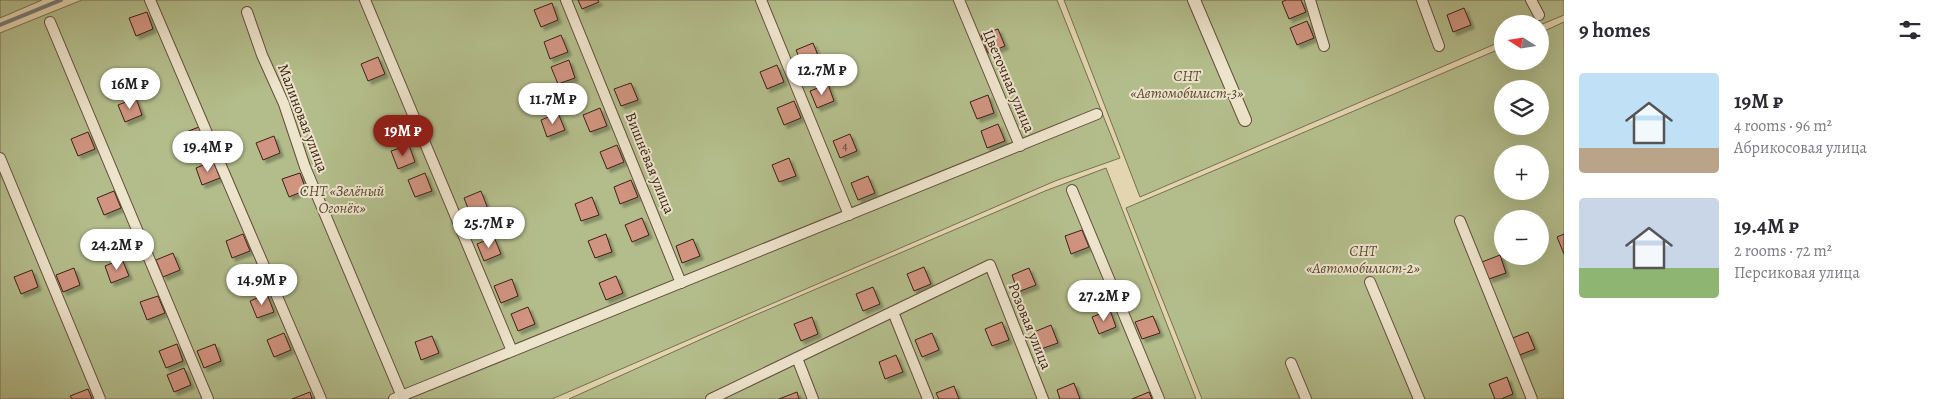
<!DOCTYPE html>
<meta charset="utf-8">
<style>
body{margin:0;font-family:Alegreya,serif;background:#f7f7f7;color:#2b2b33;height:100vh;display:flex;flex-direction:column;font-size:19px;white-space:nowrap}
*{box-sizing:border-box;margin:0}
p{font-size:16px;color:#7c7c81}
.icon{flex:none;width:28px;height:28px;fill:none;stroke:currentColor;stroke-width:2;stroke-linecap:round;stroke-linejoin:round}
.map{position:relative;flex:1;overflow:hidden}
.side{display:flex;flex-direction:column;background:#fff;width:375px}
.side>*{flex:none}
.needle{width:32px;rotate:282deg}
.fabs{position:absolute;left:1494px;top:15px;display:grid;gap:10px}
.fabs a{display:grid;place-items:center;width:55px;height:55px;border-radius:50%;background:#fff;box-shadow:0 5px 20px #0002;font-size:25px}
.price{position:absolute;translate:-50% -42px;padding:0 11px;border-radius:18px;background:#fff;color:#222;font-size:16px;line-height:32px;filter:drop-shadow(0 1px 2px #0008)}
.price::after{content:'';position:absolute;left:50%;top:30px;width:15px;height:11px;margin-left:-8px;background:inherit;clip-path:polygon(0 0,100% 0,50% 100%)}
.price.selected{background:#8f2418;color:#fff}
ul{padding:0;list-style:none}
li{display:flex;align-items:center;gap:15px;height:125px;padding:0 15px}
li span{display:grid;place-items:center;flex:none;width:140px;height:100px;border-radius:5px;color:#555}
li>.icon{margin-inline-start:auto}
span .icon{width:60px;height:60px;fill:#fffc;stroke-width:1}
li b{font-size:21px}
h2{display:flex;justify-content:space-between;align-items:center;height:60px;padding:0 15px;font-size:21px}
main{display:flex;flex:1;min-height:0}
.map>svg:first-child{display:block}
</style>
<main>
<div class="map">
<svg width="1564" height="399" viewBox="0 0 1564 399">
<defs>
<filter id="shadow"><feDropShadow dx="3.5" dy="3.5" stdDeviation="1" flood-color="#0004"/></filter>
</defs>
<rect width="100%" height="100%" fill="#e3d5b0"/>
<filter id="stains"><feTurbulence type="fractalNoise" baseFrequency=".004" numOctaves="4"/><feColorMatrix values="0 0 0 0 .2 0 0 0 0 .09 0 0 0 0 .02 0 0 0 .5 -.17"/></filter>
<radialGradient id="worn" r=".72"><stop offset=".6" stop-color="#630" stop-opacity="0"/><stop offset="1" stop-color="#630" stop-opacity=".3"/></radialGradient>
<g fill="#b3bd8b" stroke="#786f50" fill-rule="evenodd">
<path d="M0,0h42l-42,18z"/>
<path d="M82,0h975l63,158 -65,23 -503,218h-552v-366z"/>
<path d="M1064,0h500v15l-24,10v-1h-38v17l-362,156z"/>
<path d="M1564,22v377h-362l-76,-191 376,-160v13h38v-28zM1502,89h38v37h-38zM1502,154h38v37h-38zM1502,219h38v37h-38z"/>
<path d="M1106,168l90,231h-627l177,-80 299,-128z"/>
</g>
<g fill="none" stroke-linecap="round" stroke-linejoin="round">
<path stroke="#767a77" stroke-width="4" d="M0,25l61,-25"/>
</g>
<g fill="#d09480" stroke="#3c2115" filter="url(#shadow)">
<path d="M578,0h20l1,2 -17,7z"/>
<path d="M1286,0h15l5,12 -17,7 -7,-17z"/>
<path d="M552,3l6,17 -17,7 -7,-17z"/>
<path d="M1464,8l7,17 -18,7 -6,-17z"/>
<path d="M147,12l6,17 -17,7 -7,-18z"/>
<path d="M1307,21l7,17 -17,7 -7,-17z"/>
<path d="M998,29l7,17 -17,7 -7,-18z"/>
<path d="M561,35l7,17 -18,7 -6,-17z"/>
<path d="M813,43l7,17 -17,7 -7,-17z"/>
<path d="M378,57l7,17 -17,7 -7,-17z"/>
<path d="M569,60l6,18 -17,6 -7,-17z"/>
<path d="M777,65l7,17 -17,7 -7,-17z"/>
<path d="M631,83l7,17 -17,6 -7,-17z"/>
<path d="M828,84l6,17 -17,7 -7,-17z"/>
<path d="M988,95l6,18 -17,6 -7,-17z"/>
<path d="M136,98l6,17 -17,7 -7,-17z"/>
<path d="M794,101l7,17 -17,7 -7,-17z"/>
<path d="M600,108l7,18 -17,6 -7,-17z"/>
<path d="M558,113l7,17 -18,7 -6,-17z"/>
<path d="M998,124l7,17 -18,7 -6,-17z"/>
<path d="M199,127l6,17 -17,7 -7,-17z"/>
<path d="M88,132l7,17 -17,7 -7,-17z"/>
<path d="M850,134l7,17 -17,7 -7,-17z"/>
<path d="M274,136l6,17 -17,7 -7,-17z"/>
<path d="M409,145l6,17 -17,7 -7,-18z"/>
<path d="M617,145l7,17 -17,7 -7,-17z"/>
<path d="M789,158l7,18 -17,6 -7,-17z"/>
<path d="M213,161l7,17 -18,7 -6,-17z"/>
<path d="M300,173l6,17 -17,7 -7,-18z"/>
<path d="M425,173l7,18 -17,6 -7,-17z"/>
<path d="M868,176l7,17 -17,7 -7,-17z"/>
<path d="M631,180l7,17 -18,7 -6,-17z"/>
<path d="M114,191l7,17 -17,7 -7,-17z"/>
<path d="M481,191l7,18 -17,7 -7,-18z"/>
<path d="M592,197l7,18 -18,6 -6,-17z"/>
<path d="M642,218l7,17 -17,7 -7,-17z"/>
<path d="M1082,230l7,17 -18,7 -6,-18z"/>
<path d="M243,234l7,17 -18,7 -6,-17z"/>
<path d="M606,234l6,18 -17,6 -7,-17z"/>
<path d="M1564,234v20l-7,-17z"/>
<path d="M494,237l7,17 -17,7 -7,-17z"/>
<path d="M693,239l7,17 -18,7 -6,-17z"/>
<path d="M173,253l7,17 -17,7 -7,-17z"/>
<path d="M1500,255l6,18 -17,6 -7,-17z"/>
<path d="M122,259l7,17 -18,7 -6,-17z"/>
<path d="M924,267l7,17 -17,7 -7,-17z"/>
<path d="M74,268l6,17 -17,7 -7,-17z"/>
<path d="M1029,268l7,17 -18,7 -6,-17z"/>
<path d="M32,270l6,17 -17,7 -7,-17z"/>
<path d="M616,276l7,17 -17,7 -7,-17z"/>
<path d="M512,279l6,17 -17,7 -7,-17z"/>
<path d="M873,287l7,17 -17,7 -7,-17z"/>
<path d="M267,294l7,18 -17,6 -7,-17z"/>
<path d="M158,296l7,17 -18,7 -7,-18z"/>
<path d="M528,307l7,17 -17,7 -7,-17z"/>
<path d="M1110,310l6,17 -17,7 -7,-17z"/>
<path d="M1153,316l7,17 -18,6 -7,-17z"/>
<path d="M812,317l6,17 -17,7 -7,-17z"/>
<path d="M1002,322l7,18 -17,6 -7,-17z"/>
<path d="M1051,325l7,18 -17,6 -7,-17z"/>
<path d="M1528,332l7,17 -18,7 -7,-17z"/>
<path d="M284,333l7,17 -17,7 -7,-17z"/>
<path d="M932,333l7,17 -17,7 -7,-17z"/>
<path d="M432,336l7,17 -18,7 -6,-18z"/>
<path d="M177,344l6,17 -17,7 -7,-17z"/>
<path d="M215,344l6,17 -17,7 -7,-17z"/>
<path d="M896,355l7,17 -18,7 -6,-17z"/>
<path d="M184,368l7,17 -17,7 -7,-17z"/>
<path d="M1507,377l6,17 -12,5h-6l-6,-15z"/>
<path d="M1074,383l6,16h-20l-3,-9z"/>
<path d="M954,386l5,13h-20l-3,-6z"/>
<path d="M88,389l4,10h-20l-2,-3z"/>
<path d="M310,392l2,7h-20z"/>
<path d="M797,392l2,7h-20z"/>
<path d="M1149,392l3,7h-20z"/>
</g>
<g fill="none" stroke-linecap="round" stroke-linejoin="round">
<g stroke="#664e3c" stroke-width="12">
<g id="minor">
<path d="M150,0l171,399"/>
<path d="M365,0l147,351"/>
<path d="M566,0l115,283"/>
<path d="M761,0l88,215"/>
<path d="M959,0l61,146"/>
<path d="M1310,0l14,46"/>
<path d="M1422,0l17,46"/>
<path d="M1531,0l8,15"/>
<path d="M247,12l15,43 22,49 21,63 98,232"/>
<path d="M50,22l158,377"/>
<path d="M0,158l100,241"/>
<path d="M1072,190l87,209"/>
<path d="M1460,221l72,178"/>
<path d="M1370,282l49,117"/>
<path d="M893,312l35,87"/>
<path d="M797,358l16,41"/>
<path d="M1291,363l15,36"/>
<path d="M394,399l703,-285"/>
<path d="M711,399l279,-134 53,134"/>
</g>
</g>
<g stroke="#664e3c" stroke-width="14">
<path id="tertiary" d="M1194,0l51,120"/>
</g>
<use href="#minor" stroke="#ede4cc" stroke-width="10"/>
<use href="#tertiary" stroke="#ede4cc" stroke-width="12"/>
</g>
<g text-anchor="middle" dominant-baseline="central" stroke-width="4" stroke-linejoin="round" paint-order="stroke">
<g font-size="12" fill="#613e30">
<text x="845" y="146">4</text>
</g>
<g font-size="15" font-style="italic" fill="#5a4832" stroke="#ede4cc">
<text x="1187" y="76">СНТ<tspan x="1187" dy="17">«Автомобилист-3»</tspan></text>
<text x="342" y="191">СНТ «Зелёный<tspan x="342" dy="17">Огонёк»</tspan></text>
<text x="1363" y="251">СНТ<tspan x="1363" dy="17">«Автомобилист-2»</tspan></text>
</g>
<g font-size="15" fill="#3c2115" stroke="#ede4cc">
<text transform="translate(1009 81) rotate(67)">Цветочная улица</text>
<text transform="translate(303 118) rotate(69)">Малиновая улица</text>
<text transform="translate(650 163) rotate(68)">Вишнёвая улица</text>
<text transform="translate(1030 326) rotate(68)">Розовая улица</text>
</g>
</g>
<rect width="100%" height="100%" filter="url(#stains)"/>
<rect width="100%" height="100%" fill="url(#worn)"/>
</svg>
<div class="fabs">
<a><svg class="needle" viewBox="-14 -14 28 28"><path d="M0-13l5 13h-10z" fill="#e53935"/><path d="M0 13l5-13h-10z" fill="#7c7c81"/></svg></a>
<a><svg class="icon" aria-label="layers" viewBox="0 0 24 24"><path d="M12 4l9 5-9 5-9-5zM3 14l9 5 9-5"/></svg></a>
<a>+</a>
<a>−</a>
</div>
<b class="price" style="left:822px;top:96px">12.7M ₽</b>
<b class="price" style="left:130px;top:110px">16M ₽</b>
<b class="price" style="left:553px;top:125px">11.7M ₽</b>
<b class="price selected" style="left:403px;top:157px">19M ₽</b>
<b class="price" style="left:208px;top:173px">19.4M ₽</b>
<b class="price" style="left:489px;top:249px">25.7M ₽</b>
<b class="price" style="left:117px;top:271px">24.2M ₽</b>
<b class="price" style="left:262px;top:306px">14.9M ₽</b>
<b class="price" style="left:1104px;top:322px">27.2M ₽</b>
</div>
<section class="side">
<h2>9 homes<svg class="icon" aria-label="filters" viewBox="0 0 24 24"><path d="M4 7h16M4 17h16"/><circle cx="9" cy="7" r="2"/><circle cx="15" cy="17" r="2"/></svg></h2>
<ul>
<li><span style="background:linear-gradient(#bfe0f5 75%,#b9a48a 0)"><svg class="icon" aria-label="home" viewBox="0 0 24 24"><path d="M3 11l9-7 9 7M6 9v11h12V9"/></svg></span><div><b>19M ₽</b><p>4 rooms · 96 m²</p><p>Абрикосовая улица</p></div></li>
<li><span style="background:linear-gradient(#c9d6e8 70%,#8fb573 0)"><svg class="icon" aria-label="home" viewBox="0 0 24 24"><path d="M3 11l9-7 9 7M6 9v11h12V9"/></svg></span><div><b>19.4M ₽</b><p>2 rooms · 72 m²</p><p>Персиковая улица</p></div></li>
</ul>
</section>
</main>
